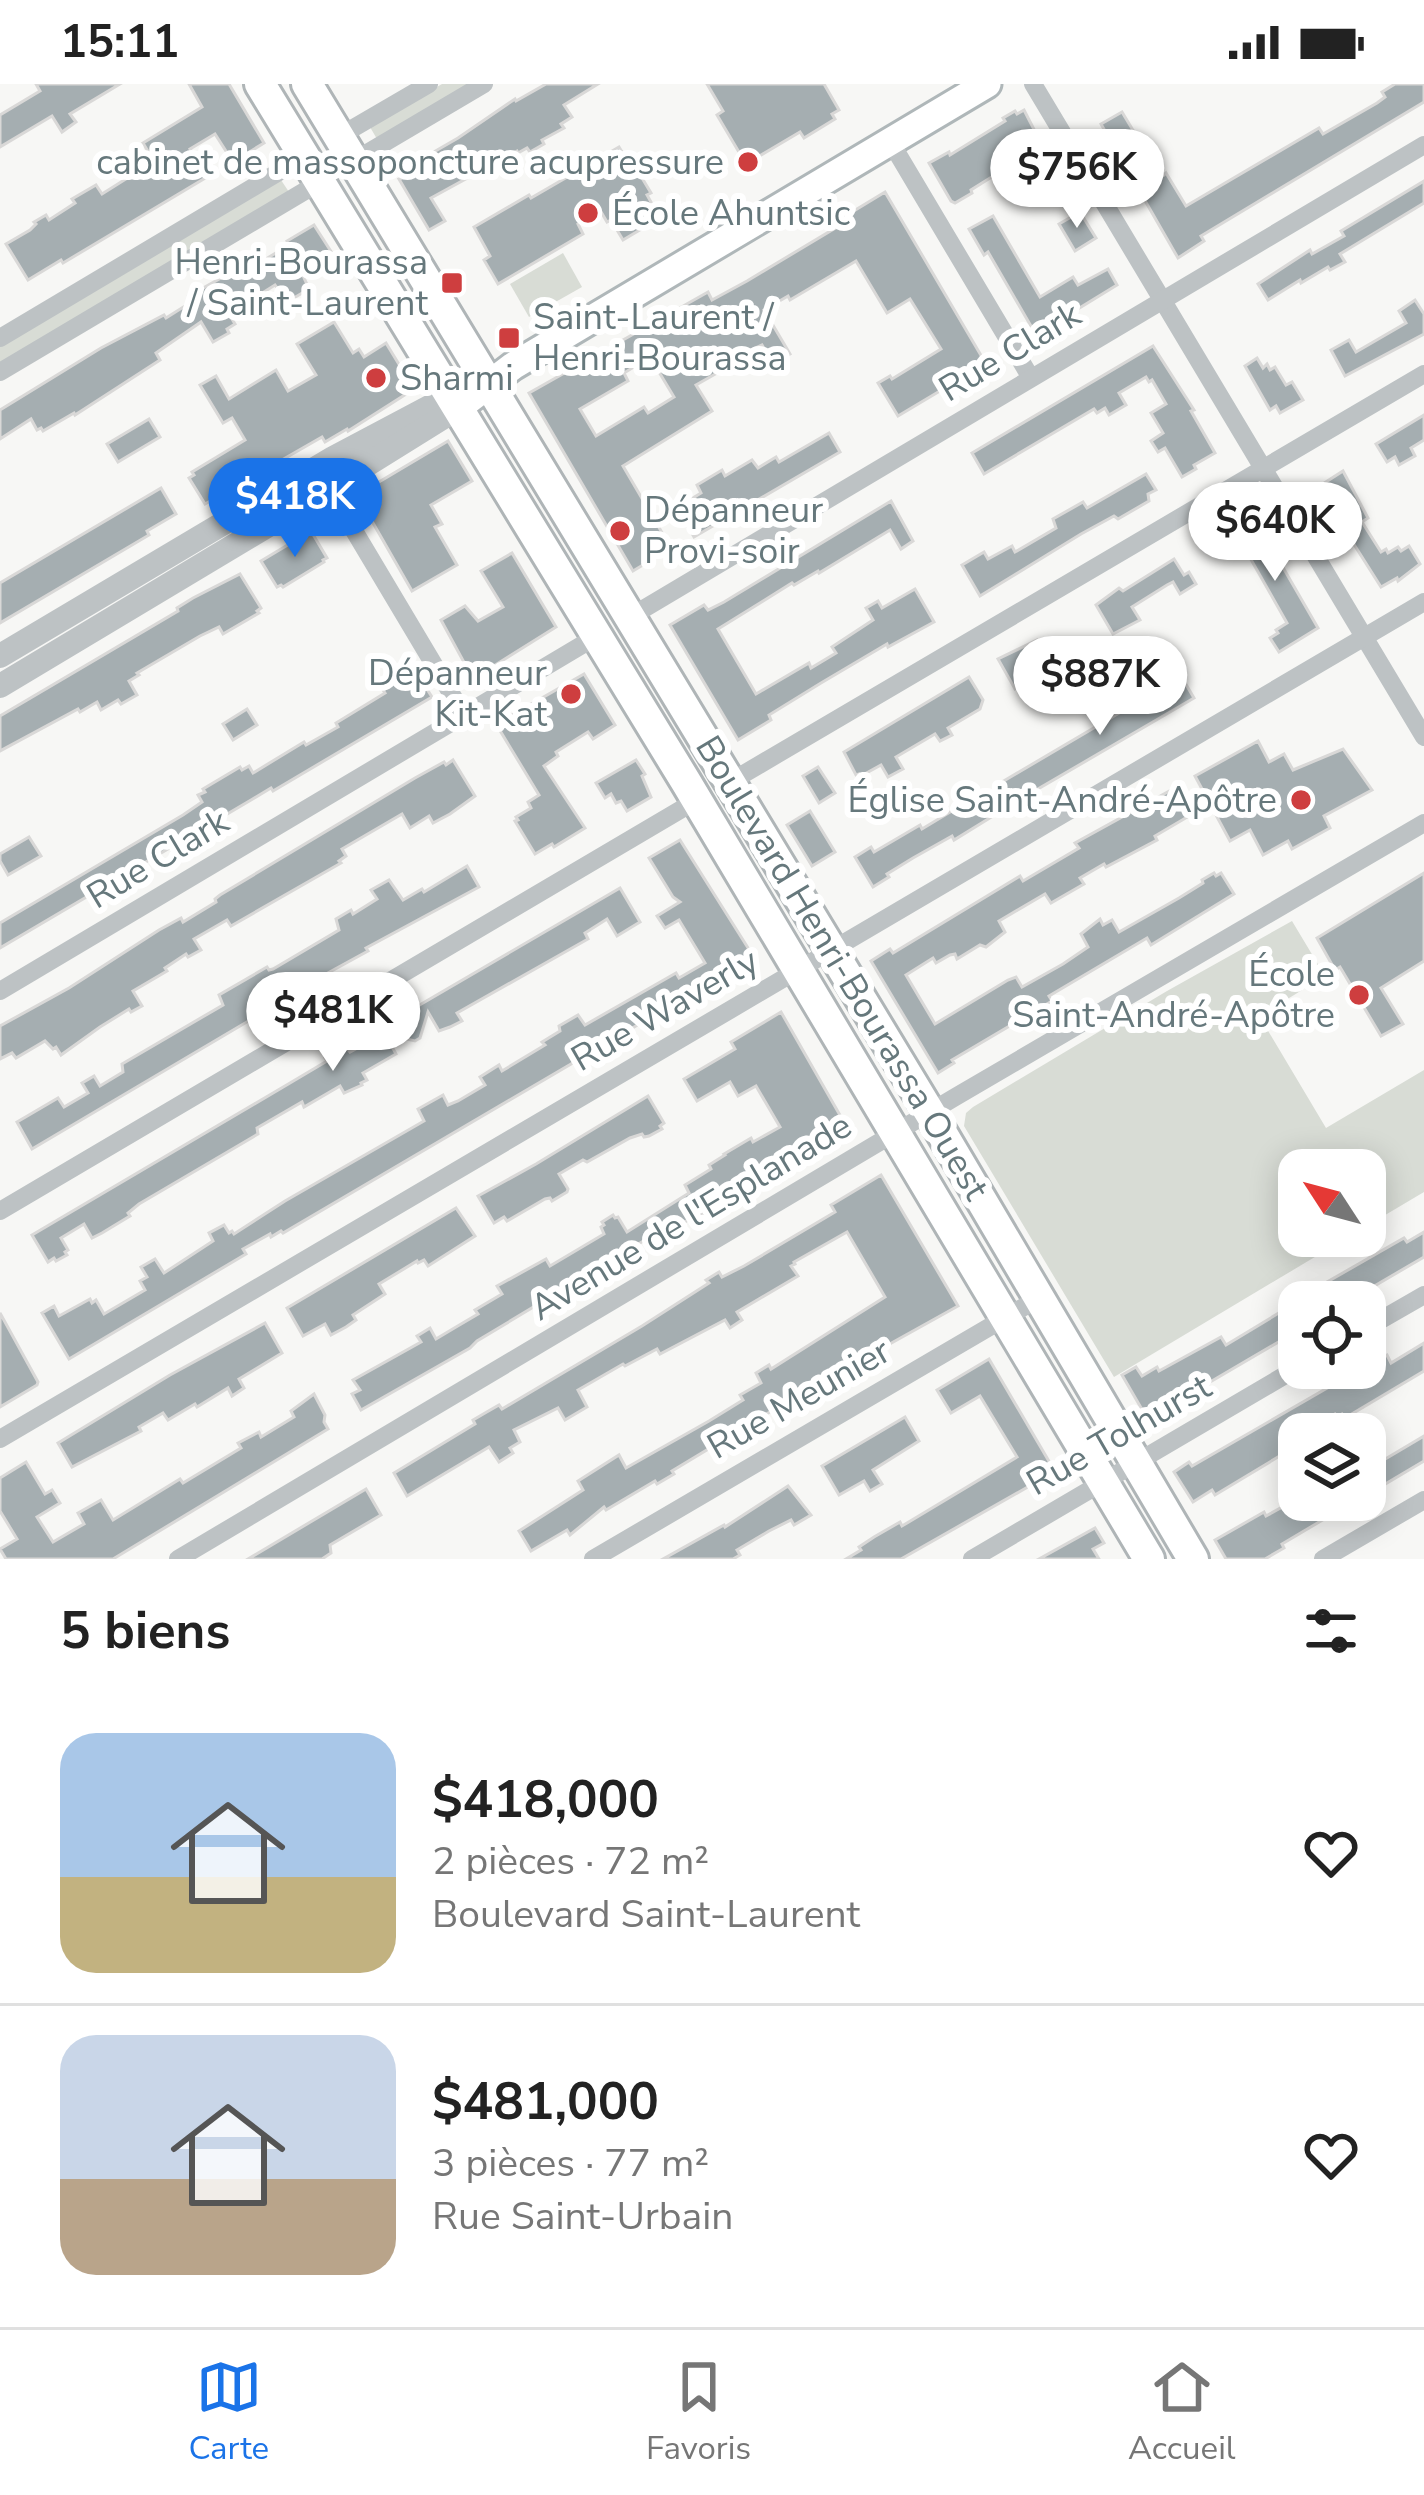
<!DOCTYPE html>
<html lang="fr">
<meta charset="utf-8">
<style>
body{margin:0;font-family:"Nunito Sans",sans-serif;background:#f2f2f2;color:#222;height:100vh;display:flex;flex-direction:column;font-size:45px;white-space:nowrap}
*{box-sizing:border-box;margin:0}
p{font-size:39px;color:#767676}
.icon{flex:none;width:66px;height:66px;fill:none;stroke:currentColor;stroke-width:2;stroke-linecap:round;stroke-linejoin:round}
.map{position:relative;height:1475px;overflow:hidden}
.side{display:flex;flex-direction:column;background:#fff;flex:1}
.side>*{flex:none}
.needle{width:78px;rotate:306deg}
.controls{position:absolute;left:1278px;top:1065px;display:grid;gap:24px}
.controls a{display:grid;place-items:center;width:108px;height:108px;border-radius:24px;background:#fff;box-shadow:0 6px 30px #0003;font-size:60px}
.price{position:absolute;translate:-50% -102px;padding:0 27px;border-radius:42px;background:#fff;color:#222;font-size:39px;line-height:78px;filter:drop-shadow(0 3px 6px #0008)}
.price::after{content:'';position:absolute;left:50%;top:72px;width:36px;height:27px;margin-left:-18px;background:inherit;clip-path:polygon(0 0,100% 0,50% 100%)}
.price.current{background:#1a73e8;color:#fff}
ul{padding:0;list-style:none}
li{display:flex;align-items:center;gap:36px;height:300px;padding:0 60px}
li+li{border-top:3px solid #e0e0e0}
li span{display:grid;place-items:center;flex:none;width:336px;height:240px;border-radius:36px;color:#555}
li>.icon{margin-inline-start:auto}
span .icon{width:144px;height:144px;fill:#fffc;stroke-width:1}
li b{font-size:51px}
h2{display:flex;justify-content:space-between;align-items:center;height:144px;padding:0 60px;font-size:51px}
.status{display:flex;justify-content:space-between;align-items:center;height:84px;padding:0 60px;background:#fff;direction:ltr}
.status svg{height:33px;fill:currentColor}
.dock{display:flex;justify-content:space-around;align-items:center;height:168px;border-top:3px solid #e0e0e0;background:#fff;font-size:33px;color:#767676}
.dock a{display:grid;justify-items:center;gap:6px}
.dock .current{color:#1a73e8}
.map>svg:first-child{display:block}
</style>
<div class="status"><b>15:11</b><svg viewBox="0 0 49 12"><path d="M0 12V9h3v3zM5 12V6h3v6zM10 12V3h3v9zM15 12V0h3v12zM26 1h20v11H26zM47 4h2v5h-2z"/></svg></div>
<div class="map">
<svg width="1424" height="1475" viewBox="0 0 1424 1475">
<rect width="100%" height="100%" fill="#f7f7f5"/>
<g fill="#d8dcd5">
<path d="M442,0h29l-94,55 -7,-12z"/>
<path d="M281,96l8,12 -289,172v-18z"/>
<path d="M563,169l19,34 -53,30 -19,-33z"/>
<path d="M1292,837l33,55 -62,38 -2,5 65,109 98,-58v122l-59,35v-57h-66v66h51l-236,141 -150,-251 2,-13 7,-6 194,-116z"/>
</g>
<g fill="#a5aeb1" stroke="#d9d8d7" stroke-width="3" fill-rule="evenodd">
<path d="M36,0h84l-50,30 6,8 -14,10 -10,-16 -52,31v-32l40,-24z"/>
<path d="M189,0h40l35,59 -31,19 -18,-28 -25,15 17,28 -144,86 -2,-3 -33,20 -22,-36 24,-14 6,-6 -2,-2 12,-7 3,5 26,-17 -3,-4 24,-14 6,9 27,-17 -2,-4 25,-15 -9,-15 59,-36z"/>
<path d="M546,0h52l-34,21 8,12 -11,7 3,4 -22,12 2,4 -14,8 -3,-4 -9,5 -1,-2 -86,47 14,23 -16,9 -30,-51 3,-1 -3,-6 59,-34 57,-39 1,2z"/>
<path d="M707,0h117l15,26 -7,4 3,5 -31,19 -4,-6 -54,32 -29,-49 6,-4z"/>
<path d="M1395,0h29v18l-223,134 3,5 -26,17 -77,-134 21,-12 35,58 3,-1 4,6 2,-2 20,33 133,-78 4,6 54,-31 8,-6 -3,-5z"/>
<path d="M1024,26l18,35 -3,2 1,3 -23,12 6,11 -19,10 -6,-10 -27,17 1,3 -17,10 -4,-2 -22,-38 20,-11 1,3 55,-34 -2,-3 12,-7 2,3z"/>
<path d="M619,63l11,18 3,-2 18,30 -4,2 13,23 -37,22 -12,-20 -4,2 -7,-12 -22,14 5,10 -85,50 -14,-24 6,-4 -16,-29 55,-32 2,3z"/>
<path d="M1424,97v22l-84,51 5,8 -15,8 -2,-3 -27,16 -1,-3 -32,20 -10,-16 52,-34 2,4 32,-18 -3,-5z"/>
<path d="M885,108l104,177 -25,16 -4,-6 -62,37 -20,-33 12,-7 2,3 49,-30 -31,-50 -23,14 -31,-52 -66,39 -2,-4 -24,14 26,44 -17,10 -11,-19 -24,11 2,4 -44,25 16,26 -89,55 48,82 -38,23 -104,-178 179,-101 4,8 35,-19 90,-54 -3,-4zM650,273l24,40 -26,16 -4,-6 -48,29 -16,-27 48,-28 -4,-8z"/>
<path d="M1080,128l16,26 -21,13 -16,-27z"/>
<path d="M993,132l47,81 33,-20 5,8 30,-16 9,16 -62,38 4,6 -20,11 -51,-88 -4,3 -15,-26z"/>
<path d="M314,141l18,28 -31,18 8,18 -22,13 -12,-17 -46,29 6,10 -8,5 2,4 -16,9 -12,-20 -45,31 4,7 -85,55 -1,-2 -31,18 -2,-3 -4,2 -6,-11 -31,20v-29l101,-62 63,-33 2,3 27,-17 -4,-5 64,-36 3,5 33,-20 -2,-4z"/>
<path d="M1415,216l9,14v20l-79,42 -14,-26 18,-10 7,12 50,-29 -7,-12z"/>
<path d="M334,238l19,31 6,-4 5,8 22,-14 28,46 -66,42 -1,-2 -22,13 -3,-5 -117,67 -16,-26 5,-3 -2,-3 53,-32 -13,-22 -9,5 -23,-38 16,-9 13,23 47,-29 12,21 28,-16 -19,-31z"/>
<path d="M1153,262l41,64 -3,1 24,42 -21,12 2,4 -14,8 -17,-29 -7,4 -7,-11 12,-8 -12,-20 15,-9 -14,-24 -3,2 -3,-5 -27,16 7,12 -17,10 -4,-7 -8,5 -3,-4 -110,65 -12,-21z"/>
<path d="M1257,274l6,10 4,-4 3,6 5,-3 11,18 6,-3 11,18 -23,13 -4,-7 -6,4 -25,-44z"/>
<path d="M1424,331v25l-13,8 4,8 -16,9 -4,-8 -8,5 -11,-18z"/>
<path d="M149,335l11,18 -42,25 -11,-18z"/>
<path d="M829,349l11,19 -146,85 -15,-26 3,-2 -2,-3 21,-13 -4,-8 25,-15 3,6 27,-16 6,8 18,-11 3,5z"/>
<path d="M448,357l24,40 -41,24 11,19 -7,3 22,38 -45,26 -55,-96z"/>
<path d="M1343,387l25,47 -6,4 19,30 5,-3 2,4 10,-6 3,4 8,-5 11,18 -22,17 -1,-3 -16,9 -52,-82 -3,2 -11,-18z"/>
<path d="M1146,390l10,16 -8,4 1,7 -31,18 -4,-3 -33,18 -101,62 -18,-31 22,-13 4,7 24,-13 3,6 41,-24 -3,-9 30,-17 4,6z"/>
<path d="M161,404l15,26 -29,17 2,4 -149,88v-40z"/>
<path d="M891,417l22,40 -12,8 -11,-19 -71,43 -1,-2 -24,14 -2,-2 -74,46 38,65 53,-31 2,5 25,-15 -4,-6 41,-27 -7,-12 12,-7 4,7 33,-19 19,33 -46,25 -1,-3 -66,39 -52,32 2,5 -33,20 -68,-115 34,-20 4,5 16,-8z"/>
<path d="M1245,425l24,41 2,-2 10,16 37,64 -39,24 -9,-14 8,-5 -2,-3 11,-7 -59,-104z"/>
<path d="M311,447l16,27 -4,2 1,2 -41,25 -2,-2 -4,2 -16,-26z"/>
<path d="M512,469l44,74 -83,52 -32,-59 24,-14 13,15 25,-14 -22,-36z"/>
<path d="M1174,475l10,16 5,-3 7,12 -16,10 -7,-12 -6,3 -35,22 8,13 -27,14 -17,-29 23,-17 4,3z"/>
<path d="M240,490l21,34 -4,3 2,2 -36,21 -4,-7 -19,9 -63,37 2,2 -10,6 8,14 -16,9 -3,-4 -17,10 -4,-8 -17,10 -2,-3 -78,42v-35l178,-105 -1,-3 16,-10z"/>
<path d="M1037,556l9,16 -14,7 7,12 -24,14 -17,-30z"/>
<path d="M410,579l22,34 -159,94 -2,-3 -20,12 -251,148v-25l183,-108 19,-13 -4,-7 7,-3 -2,-3 37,-22 2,3 7,-4 4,7 51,-31 2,3 32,-18 -2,-4 49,-30 -2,-3 4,-2 -3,-5z"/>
<path d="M1178,587l16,27 -180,105 -12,-21 163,-96 -3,-5z"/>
<path d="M584,590l31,51 -22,14 -5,-7 -32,20 2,4 -14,10 41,62 -31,19 -2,-3 -17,10 -20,-33 3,-1 -2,-3 15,-9 -3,-6 11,-7 -43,-71z"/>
<path d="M969,593l14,23 -3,9 -32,19 4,7 -12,6 -5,-7 -39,23 7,12 -15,8 -7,-12 -20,11 -2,-2 -3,1 -12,-23z"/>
<path d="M247,625l10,16 -24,15 -10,-16z"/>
<path d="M1258,657l11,21 15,-8 9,16 50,-21 29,41 -48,26 6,12 -38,21 -4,-8 -25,14 -13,-25 -20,11 -35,-65z"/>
<path d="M453,676l22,36 -25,18 -17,9 -4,-7 -19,12 -8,-14 -60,35 4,7 -7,5 2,2 -110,63 -4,-6 -33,19 7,11 -13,7 -2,-3 -21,14 2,3 -34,20 9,15 -11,6 -2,-3 -29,18 -39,28 -5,-8 -3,2 -8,-8 -29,17 -4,-5 -12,6v-33l69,-38 90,-58 22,-12 2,4 33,-20 -1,-3 5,-4 195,-117 29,-16 2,3z"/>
<path d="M636,676l9,14 -3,2 9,21 -24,14 -6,-10 -5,2 -5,-9 -6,4 -9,-15z"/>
<path d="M818,683l17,26 -16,10 -16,-27z"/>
<path d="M1173,705l16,27 -34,20 2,4 -51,27 -2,-3 -24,14 4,6 -33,19 -6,-9 -46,27 6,11 -19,15 -6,-2 -23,14 -2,-5 -5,1 -14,8 -3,-5 -27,17 29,49 73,-44 8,-3 6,10 41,-23 25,-17 -7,-13 19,-15 3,6 9,-5 7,12 60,-34 24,-15 -1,-3 12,-7 2,3 5,-3 13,21 -83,51 -4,-7 -98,58 3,5 -100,59 2,3 -16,10 -67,-112 19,-12 3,4 127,-77 3,5 56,-33 -4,-5z"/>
<path d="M980,710l13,22 -39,24 -2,-4 -39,22 -26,16 2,3 -16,10 -18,-30 16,-10 3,5 46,-27 2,4z"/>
<path d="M810,727l25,41 -23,14 -25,-41z"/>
<path d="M29,753l12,19 -33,19 -8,-14v-7z"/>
<path d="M680,756l75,119 -5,5 -44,26 -2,-4 -421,247 -2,-2 -10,6 -1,-3 -27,15 3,5 -177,105 -27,-46 12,-7 5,10 31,-17 2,4 4,-3 8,14 41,-24 -5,-9 7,-4 -6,-10 14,-8 9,14 49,-32 -4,-8 15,-8 5,8 3,-2 2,3 51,-33 139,-80 -6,-12 25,-14 5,10 10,-4 27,-16 -5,-8 19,-12 3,6 43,-26 -3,-3 18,-11 -1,-5 19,-11 7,10 91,-52 3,5 26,-15 -26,-43 -14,8 -8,-12 23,-14 -7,-5 -24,-39z"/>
<path d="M467,782l12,21 -113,61 2,3 -113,62 2,3 -225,133 -15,-27 41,-24 6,9 24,-14 -6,-10 12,-7 6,10 23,-14 -1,-8 101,-59 -4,-10 48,-28 2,3 4,-1 66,-39 -3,-11 15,-9 2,4 24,-15 -6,-9 18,-10 14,20 19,-11 2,3z"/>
<path d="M1424,789v88l-43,27 22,36 -22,12 -41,-69 -5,3 -18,-32z"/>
<path d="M620,804l20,34 -23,14 -10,-17 -22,14 3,6 -131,74 5,8 -12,6 -11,4 -11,-19 -8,26 -5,3 -30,-7 11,20 -33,19 4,7 -6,3 1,2 -18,8 -4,-7 -36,21 -2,-5 -45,26 1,6 -119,70 -11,9 2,3 -28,17 -10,5 -8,-14 -23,14 7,12 -3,2 2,3 -11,6 -2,-3 -6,4 -16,-27 258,-152 37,-22 -2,-3 20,-12 5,6 33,-18 -2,-1 10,-6 -2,-3 22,-14z"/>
<path d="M781,928l68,119 -50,29 -2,-4 -98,60 -1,-2 -33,20 -3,-3 -7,3 -178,107 -7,7 -109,62 -9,-16 8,-4 -7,-10 68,-38 -4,-6 13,-8 6,11 20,-12 22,-13 -3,-4 27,-16 -5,-8 49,-27 4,7 54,-32 -3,-7 3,-2 -2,-3 11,-7 2,3 3,-1 9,15 62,-39 -4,-8 26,-16 -2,-4 16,-10 -1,-1 27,-16 2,4 27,-15 -24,-41 -18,10 -8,-14 -33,19 -13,-22 51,-30 -4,-7z"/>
<path d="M648,1012l16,27 -4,3 2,3 -13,7 -5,1 -2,-3 -12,4 -43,24 -4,-2 -24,14 9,15 -1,3 -15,9 -2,-3 -5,1 -38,22 -3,-4 -10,6 -16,-27 58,-32z"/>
<path d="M881,1091l77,131 -160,89 -126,76 2,3 -17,10 -2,-3 -49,29 -2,-3 -34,28 -3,-5 -36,21 -12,-20 64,-41 -5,-9 41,-26 7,13 83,-47 34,-21 -3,-5 21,-12 -5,-10 13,-8 2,4 114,-72 -38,-65 -53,30 1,2 -4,2 7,10 -61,36 5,8 -12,8 -5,-8 -65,34 -3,-5 -32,17 -2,-2 -45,26 9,17 -22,13 -7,-12 -44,22 6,12 -10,6 3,5 -14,9 -10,-15 -82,49 -13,-23 81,-49 -2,-4 12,-7 14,-8 3,4 140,-83 67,-43 -3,-3 13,-8 3,5 22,-11 91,-54 -4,-7z"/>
<path d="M456,1124l19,28 -47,30 -4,-6 -6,3 -1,-2 -38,23 6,10 -32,21 3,5 -10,7 -15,8 -6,-11 -22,12 -16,-28z"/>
<path d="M1424,1148v25l-77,45h-48v28l-118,69v8l-30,18 -29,-50 14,-8 6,9 15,-9 2,4 62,-34 5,8 71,-43h-5l112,-64 3,4z"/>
<path d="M0,1229l38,69 -1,3 -37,22z"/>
<path d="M265,1239l17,30 -43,26 5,9 -12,8 -4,-8 -31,19 -2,-3 -27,16 -5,-7 -24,14 2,4 -69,36 -14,-24 112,-68z"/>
<path d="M1424,1259v28l-79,47 -3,-4 -5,3 -2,-3 -36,20 -14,11 3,6 -73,44 -3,-5 -19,12 -19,-30 15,-10 3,4 163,-94 32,-17 4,8z"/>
<path d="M989,1275l68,116 -22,13 -2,-4 -132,75h-55l15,-9 -2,-3 15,-10 26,-15 2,4 115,-69 -37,-61 -29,17 -14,-23z"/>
<path d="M314,1310l11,21 -1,7 4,7 -215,130h-107l-6,-10 17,-10 -17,-28v-33l26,-16 19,32 7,-4 8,13 -23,14 16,25 31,-18 -6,-11 23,-13 12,20 67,-41 3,4 58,-35 -3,-5 21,-11 2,5 33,-20 -3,-6z"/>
<path d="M905,1333l14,24 -46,29 9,14 -12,7 -6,-10 -25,14 -17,-29z"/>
<path d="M1424,1352v25l-59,35v-25z"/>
<path d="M788,1402l23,29 -17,10 -3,-5 -22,11 -32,19 3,5 -7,4h-70l61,-34 1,2z"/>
<path d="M366,1405l15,26 -51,30 1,8 -9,6h-74z"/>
<path d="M1295,1416h28l8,15 -49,29 2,4 -19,11h-39l-11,-19 49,-28 2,4z"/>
<path d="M1095,1444l9,15 -11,6 6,10h-60z"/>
</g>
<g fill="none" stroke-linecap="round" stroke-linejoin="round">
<g stroke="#afb7b9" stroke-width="33">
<path id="secondary" d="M458,324l55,-42 474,-282"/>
</g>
<g stroke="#afb5b7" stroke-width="36">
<g id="primary">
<path d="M260,0l426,698 463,777"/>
<path d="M307,0l623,1029 263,446"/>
</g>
</g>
<g stroke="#bdc2c4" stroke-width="18">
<path d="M1033,0l391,653"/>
<path d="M338,53l91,-53"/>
<path d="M890,57l141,237"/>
<path d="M352,78l132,-78"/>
<path d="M0,254l304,-181"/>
<path d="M0,288l320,-190"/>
<path d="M325,398l139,233"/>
<path d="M630,533l794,-472"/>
<path d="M730,698l694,-408"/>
<path d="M0,907l597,-355"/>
<path d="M0,1127l697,-411"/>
<path d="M1365,1245l59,-34"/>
<path d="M0,1355l1424,-837"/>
<path d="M178,1475l779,-463 467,-273"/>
<path d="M593,1475l446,-261"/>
<path d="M972,1475l327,-192"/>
<path d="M1323,1475l101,-59"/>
</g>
<g stroke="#bdc2c4" stroke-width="24">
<path d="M0,572l333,-198 117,-62"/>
<path d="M0,602l312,-187 146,-91"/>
</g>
<use href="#secondary" stroke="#fff" stroke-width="27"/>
<use href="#primary" stroke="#fff" stroke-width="30"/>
</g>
<g fill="#ce3e3f" stroke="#fff" stroke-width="4.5">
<circle cx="748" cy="78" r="12"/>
<circle cx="588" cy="129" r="12"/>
<rect x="440" y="187" width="24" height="24" rx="6"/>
<rect x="497" y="242" width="24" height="24" rx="6"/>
<circle cx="376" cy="294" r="12"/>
<circle cx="620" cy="447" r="12"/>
<circle cx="571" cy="610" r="12"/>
<circle cx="1301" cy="716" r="12"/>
<circle cx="1359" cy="911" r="12"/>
</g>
<g text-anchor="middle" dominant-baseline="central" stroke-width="12" stroke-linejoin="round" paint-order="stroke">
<g font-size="36" fill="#66787c" stroke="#fff" text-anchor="end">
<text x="724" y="78">cabinet de massoponcture acupressure</text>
<text x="612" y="129" text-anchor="start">École Ahuntsic</text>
<text x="428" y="178">Henri-Bourassa<tspan x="428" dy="41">/ Saint-Laurent</tspan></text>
<text x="533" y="233" text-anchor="start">Saint-Laurent /<tspan x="533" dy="41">Henri-Bourassa</tspan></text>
<text x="400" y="294" text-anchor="start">Sharmi</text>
<text x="644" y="426" text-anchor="start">Dépanneur<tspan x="644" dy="41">Provi-soir</tspan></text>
<text x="547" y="589">Dépanneur<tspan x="547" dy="41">Kit-Kat</tspan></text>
<text x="1277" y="716">Église Saint-André-Apôtre</text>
<text x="1335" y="890">École<tspan x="1335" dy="41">Saint-André-Apôtre</tspan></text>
</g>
<g font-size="36" fill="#66787c" stroke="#fff">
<text transform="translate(1010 268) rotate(-31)">Rue Clark</text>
<text transform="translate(158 775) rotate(-31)">Rue Clark</text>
<text transform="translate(842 884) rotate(59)">Boulevard Henri-Bourassa Ouest</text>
<text transform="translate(665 926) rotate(-30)">Rue Waverly</text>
<text transform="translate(691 1133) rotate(-31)">Avenue de l'Esplanade</text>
<text transform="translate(799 1315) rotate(-30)">Rue Meunier</text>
<text transform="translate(1119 1351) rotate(-30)">Rue Tolhurst</text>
</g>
</g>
</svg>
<div class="controls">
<a><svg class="needle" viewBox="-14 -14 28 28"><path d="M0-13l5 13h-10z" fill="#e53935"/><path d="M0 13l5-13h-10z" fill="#767676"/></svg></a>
<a><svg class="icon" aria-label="locate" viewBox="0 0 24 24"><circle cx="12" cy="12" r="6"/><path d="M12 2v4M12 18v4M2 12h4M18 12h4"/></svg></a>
<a><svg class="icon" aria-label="layers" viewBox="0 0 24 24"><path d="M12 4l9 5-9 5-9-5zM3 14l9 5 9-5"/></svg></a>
</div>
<b class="price" style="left:1077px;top:147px">$756K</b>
<b class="price current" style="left:295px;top:476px">$418K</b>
<b class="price" style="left:1275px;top:500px">$640K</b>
<b class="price" style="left:1100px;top:654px">$887K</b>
<b class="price" style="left:333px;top:990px">$481K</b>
</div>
<section class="side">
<h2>5 biens<svg class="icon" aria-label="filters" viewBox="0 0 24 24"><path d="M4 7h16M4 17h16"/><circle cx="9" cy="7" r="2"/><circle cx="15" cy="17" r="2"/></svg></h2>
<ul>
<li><span style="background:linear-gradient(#a9c7e8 60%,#c2b280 0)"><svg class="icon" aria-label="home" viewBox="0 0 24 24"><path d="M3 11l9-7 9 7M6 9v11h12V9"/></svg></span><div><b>$418,000</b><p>2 pièces · 72 m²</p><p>Boulevard Saint-Laurent</p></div><svg class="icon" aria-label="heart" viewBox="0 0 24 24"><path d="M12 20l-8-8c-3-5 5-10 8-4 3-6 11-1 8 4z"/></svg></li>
<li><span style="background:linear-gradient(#c9d6e8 60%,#b9a48a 0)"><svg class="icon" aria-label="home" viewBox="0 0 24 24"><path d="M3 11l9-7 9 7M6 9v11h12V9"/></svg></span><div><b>$481,000</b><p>3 pièces · 77 m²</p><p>Rue Saint-Urbain</p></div><svg class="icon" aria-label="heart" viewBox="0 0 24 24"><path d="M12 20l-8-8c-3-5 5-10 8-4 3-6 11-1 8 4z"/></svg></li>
</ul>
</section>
<nav class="dock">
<a class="current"><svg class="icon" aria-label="map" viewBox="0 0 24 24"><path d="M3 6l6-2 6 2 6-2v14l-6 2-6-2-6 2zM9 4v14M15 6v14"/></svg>Carte</a>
<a><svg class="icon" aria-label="saved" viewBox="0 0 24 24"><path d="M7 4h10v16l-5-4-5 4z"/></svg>Favoris</a>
<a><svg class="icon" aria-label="home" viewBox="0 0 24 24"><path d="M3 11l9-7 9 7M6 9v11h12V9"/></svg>Accueil</a>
</nav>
